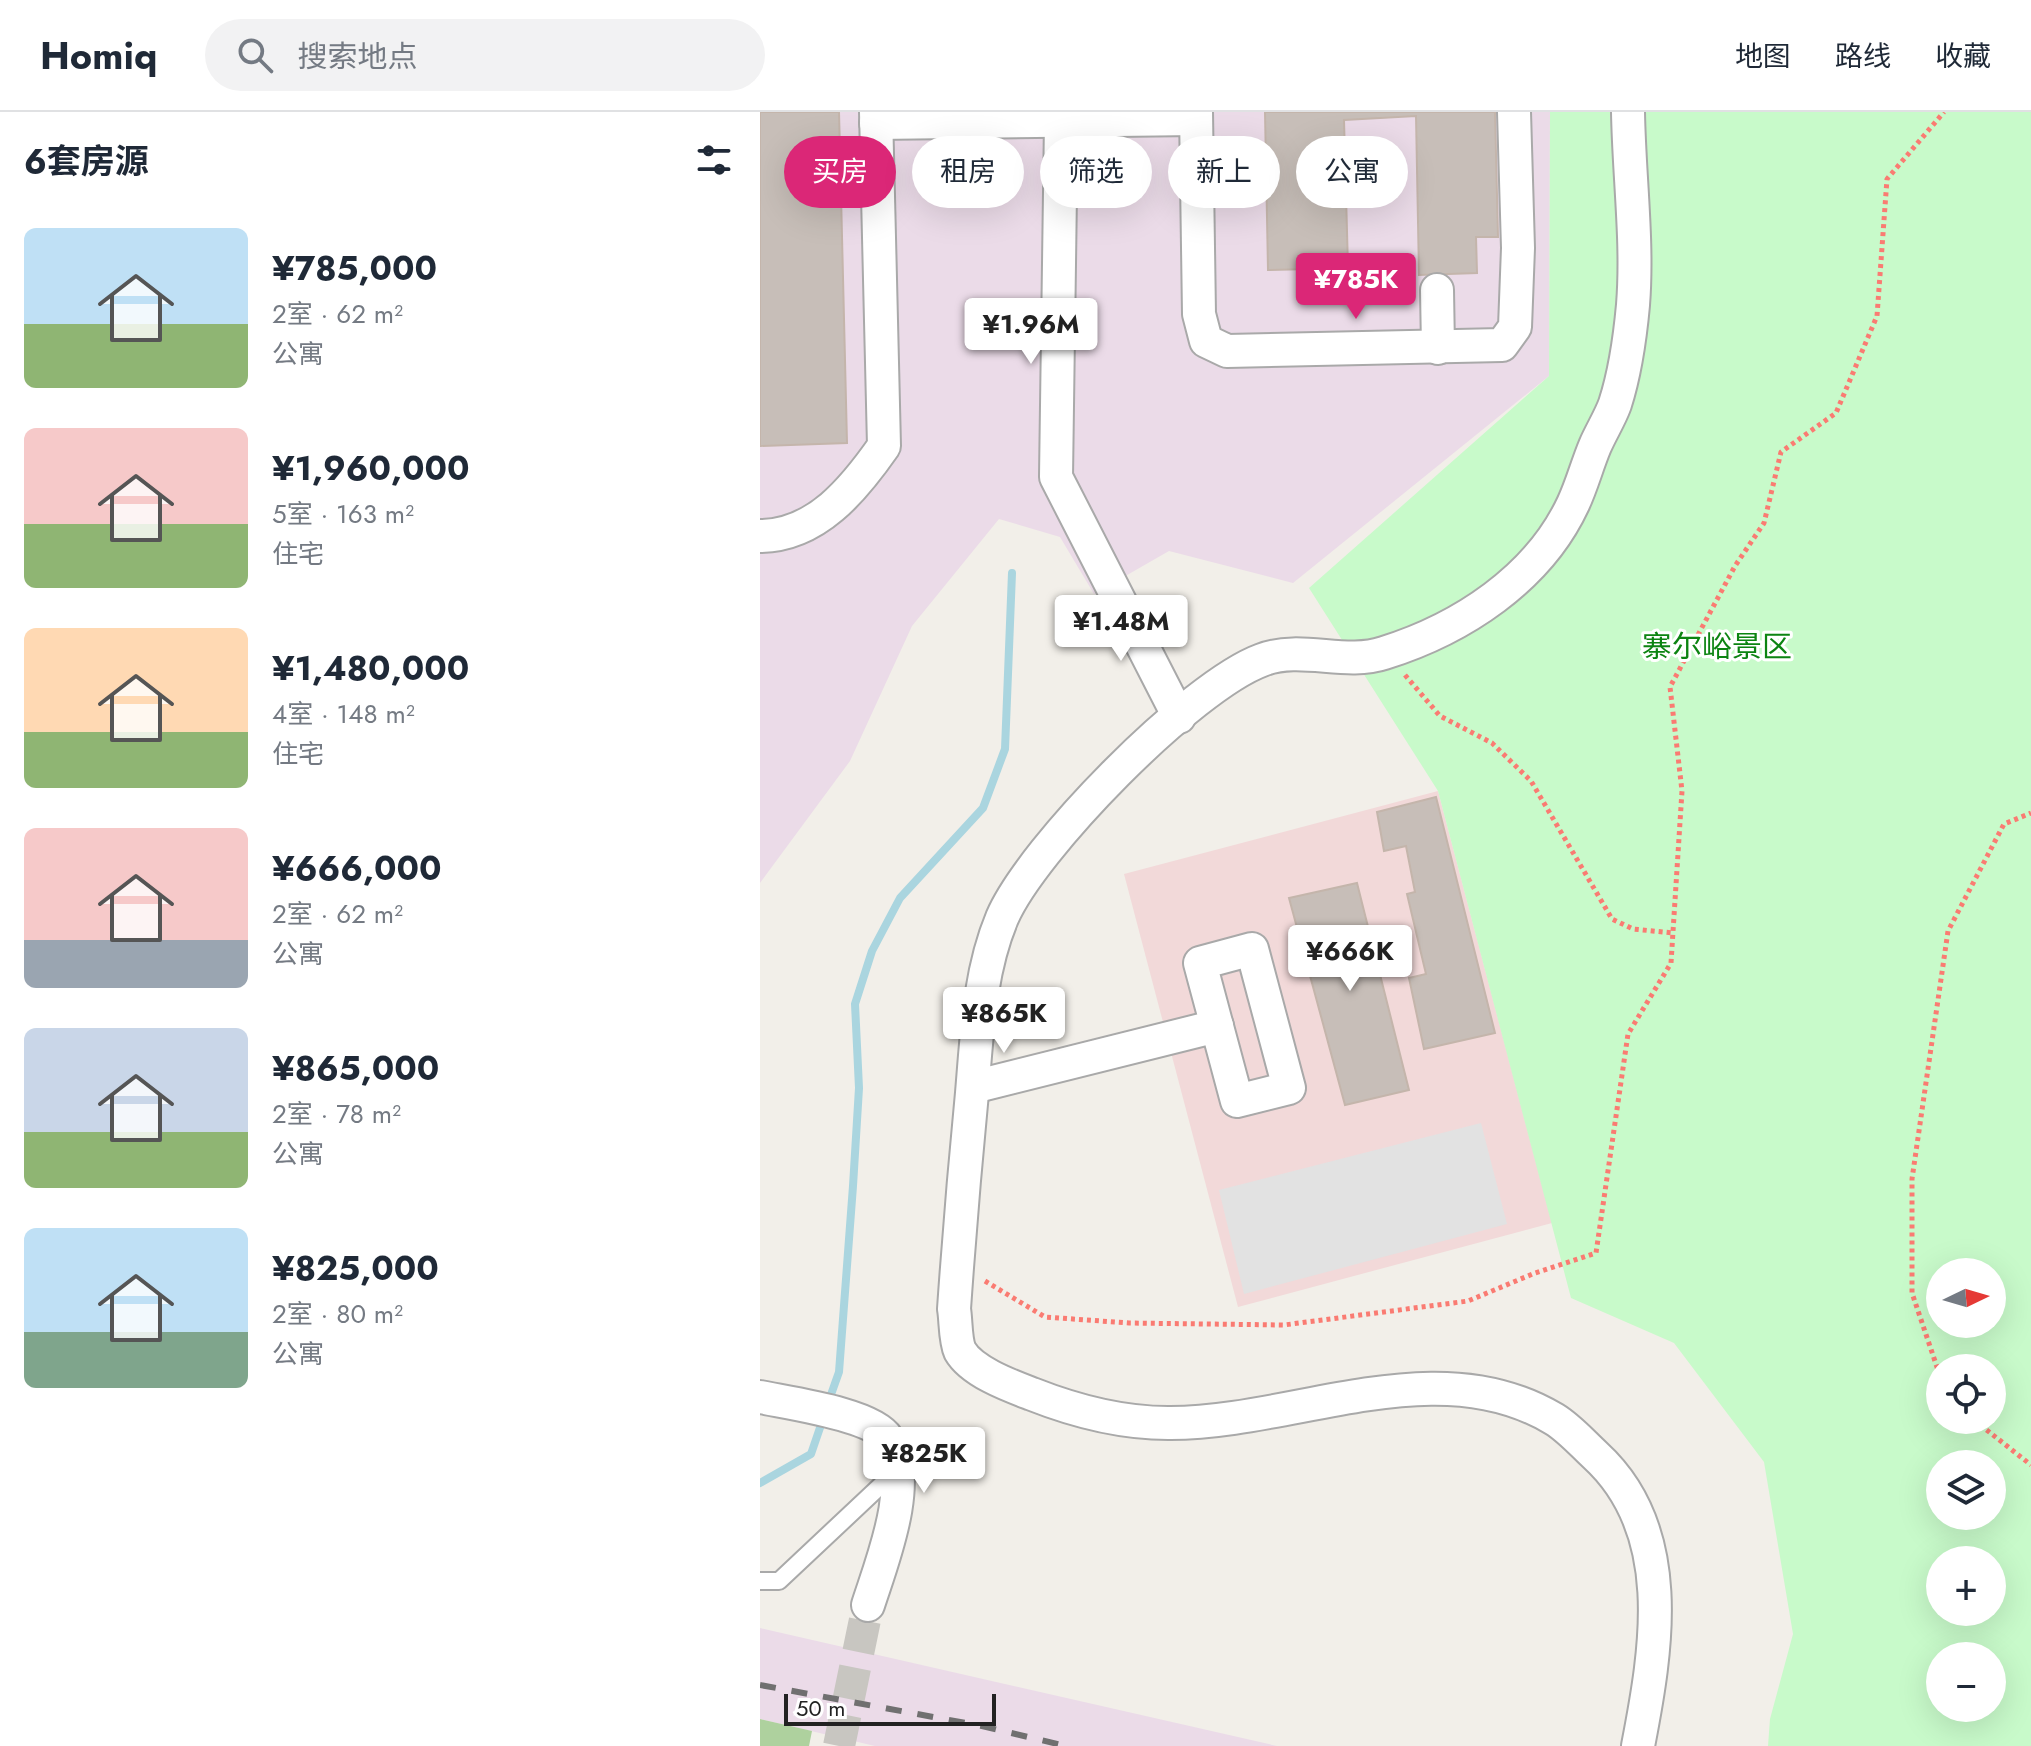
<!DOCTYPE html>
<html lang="zh">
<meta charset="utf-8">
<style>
body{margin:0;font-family:Jost,"Noto Sans SC",sans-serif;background:#f2f2f3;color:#1f2937;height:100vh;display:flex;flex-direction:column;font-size:30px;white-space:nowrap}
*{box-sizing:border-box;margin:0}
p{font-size:26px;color:#747a83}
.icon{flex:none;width:44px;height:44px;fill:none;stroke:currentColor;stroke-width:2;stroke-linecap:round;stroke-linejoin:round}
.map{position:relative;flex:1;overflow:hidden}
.drawer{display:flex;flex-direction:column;background:#fff;width:760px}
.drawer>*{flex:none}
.top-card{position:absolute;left:24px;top:24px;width:760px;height:72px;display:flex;gap:16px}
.needle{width:52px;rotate:85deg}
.buttons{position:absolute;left:1166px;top:1146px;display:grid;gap:16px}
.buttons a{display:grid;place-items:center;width:80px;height:80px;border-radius:50%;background:#fff;box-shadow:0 8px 32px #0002;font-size:40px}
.scale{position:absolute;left:24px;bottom:20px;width:212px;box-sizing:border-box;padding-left:8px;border:4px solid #222;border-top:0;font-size:22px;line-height:28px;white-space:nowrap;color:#222;-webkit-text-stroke:6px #fff;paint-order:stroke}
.price{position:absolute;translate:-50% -68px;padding:0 18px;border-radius:8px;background:#fff;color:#222;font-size:26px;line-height:52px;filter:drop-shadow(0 2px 4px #0008)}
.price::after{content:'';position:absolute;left:50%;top:48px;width:24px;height:18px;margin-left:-12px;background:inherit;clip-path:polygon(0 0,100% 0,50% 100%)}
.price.selected{background:#db2777;color:#fff}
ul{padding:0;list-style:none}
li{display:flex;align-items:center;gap:24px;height:200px;padding:0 24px}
li span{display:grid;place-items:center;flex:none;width:224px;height:160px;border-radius:12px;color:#555}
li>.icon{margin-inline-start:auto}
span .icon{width:96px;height:96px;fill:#fffc;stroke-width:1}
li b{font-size:34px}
h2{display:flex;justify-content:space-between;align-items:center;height:96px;padding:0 24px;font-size:34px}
.chip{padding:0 28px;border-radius:36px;background:#fff;box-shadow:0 8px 32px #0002;font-size:28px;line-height:72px}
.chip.selected{background:#db2777;color:#fff}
header{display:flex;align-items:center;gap:48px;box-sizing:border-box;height:112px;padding:0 40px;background:#fff;border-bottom:2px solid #e0e1e3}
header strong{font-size:38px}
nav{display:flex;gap:44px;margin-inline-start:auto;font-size:28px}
.search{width:560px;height:72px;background:#f2f2f3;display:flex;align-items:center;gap:20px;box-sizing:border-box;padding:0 28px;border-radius:44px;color:#747a83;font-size:30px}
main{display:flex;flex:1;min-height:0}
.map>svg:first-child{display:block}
</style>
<header>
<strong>Homiq</strong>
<div class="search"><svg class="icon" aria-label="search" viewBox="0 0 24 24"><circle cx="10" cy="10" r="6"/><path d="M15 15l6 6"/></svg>搜索地点</div>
<nav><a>地图</a><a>路线</a><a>收藏</a></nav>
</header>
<main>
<section class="drawer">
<h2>6套房源<svg class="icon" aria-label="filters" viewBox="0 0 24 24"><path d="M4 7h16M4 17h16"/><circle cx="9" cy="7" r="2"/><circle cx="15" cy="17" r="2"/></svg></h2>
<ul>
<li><span style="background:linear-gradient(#bfe0f5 60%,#8fb573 0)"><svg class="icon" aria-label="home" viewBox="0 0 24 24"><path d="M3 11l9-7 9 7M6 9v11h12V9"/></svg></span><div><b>¥785,000</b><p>2室 · 62 m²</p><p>公寓</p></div></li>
<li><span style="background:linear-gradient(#f6c9c9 60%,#8fb573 0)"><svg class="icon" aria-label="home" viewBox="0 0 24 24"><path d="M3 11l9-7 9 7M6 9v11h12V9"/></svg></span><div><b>¥1,960,000</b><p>5室 · 163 m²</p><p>住宅</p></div></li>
<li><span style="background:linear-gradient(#ffd9b3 65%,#8fb573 0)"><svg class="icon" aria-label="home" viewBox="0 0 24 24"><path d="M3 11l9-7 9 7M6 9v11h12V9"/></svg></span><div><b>¥1,480,000</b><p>4室 · 148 m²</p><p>住宅</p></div></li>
<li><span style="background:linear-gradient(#f6c9c9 70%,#9aa5b1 0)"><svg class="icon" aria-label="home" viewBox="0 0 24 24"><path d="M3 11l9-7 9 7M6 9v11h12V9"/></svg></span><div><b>¥666,000</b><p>2室 · 62 m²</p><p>公寓</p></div></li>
<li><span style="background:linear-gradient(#c9d6e8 65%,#8fb573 0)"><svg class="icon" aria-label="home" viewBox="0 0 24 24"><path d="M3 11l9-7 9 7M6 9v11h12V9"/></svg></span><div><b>¥865,000</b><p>2室 · 78 m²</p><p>公寓</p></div></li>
<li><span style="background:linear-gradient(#bfe0f5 65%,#7fa58c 0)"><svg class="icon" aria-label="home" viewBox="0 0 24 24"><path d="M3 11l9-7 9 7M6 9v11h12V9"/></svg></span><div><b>¥825,000</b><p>2室 · 80 m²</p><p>公寓</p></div></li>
</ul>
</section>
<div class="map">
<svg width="1271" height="1634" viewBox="0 0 1271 1634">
<rect width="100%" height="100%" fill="#f2efe9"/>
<path fill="#f2d9d9" d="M678,679l114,432 -314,84 -114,-433z"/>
<g fill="#ebdbe8">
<path d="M0,0h790l-1,264 -256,207 -124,-32 -75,43 -34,-57 -61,-18 -87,107 -62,135 -90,122z"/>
<path d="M0,1516l517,118h-402l-115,-27z"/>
</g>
<path fill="#aed19e" d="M0,1607l52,12 -3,15h-49z"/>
<path fill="#c8faca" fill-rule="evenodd" d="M790,0h481v1634h-263l2,-27 23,-85 -29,-172 -90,-119 -103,-45 -133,-507 -129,-203 240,-212zM1180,1160h52v52h-52zM1180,1256h52v52h-52zM1180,1352h52v52h-52zM1180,1448h52v52h-52zM1180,1544h52v52h-52z"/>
<path fill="#e2e2e2" d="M721,1011l26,101 -263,70 -25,-104z"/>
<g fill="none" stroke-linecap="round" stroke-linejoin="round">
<g stroke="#aad5df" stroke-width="8">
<path d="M68,1291l11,-31 14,-186 6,-98 -4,-84 17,-53 28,-53 83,-90 22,-59 7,-176"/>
<path d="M0,1371l51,-29 13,-38"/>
</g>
</g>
<g fill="#c7beb8" stroke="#c4b5ab" stroke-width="2">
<path d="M0,0h79l8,331 -87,3z"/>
<path d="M505,0h230l3,125h-22l1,36 -58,2 -3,-159 -72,4 4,148 -80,2z"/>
<path d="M676,685l59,236 -71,16 -15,-71 17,-4 -19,-80 8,-2 -9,-46 -22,5 -7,-39z"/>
<path d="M597,771l52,207 -64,15 -56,-207z"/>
</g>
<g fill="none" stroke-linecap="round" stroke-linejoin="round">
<path stroke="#c8c6c1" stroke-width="32" stroke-dasharray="32 16" stroke-linecap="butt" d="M79,1634l29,-141"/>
<g stroke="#a9a9a9" stroke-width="20">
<path id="service" d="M0,1469h19l116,-109"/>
</g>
<g stroke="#a9a9a9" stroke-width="36">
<g id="minor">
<path d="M436,0l3,202 7,27 21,10 275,-6 13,-18 3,-79 -4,-136"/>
<path d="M868,0c1,63 10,130 5,193 -3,33 -8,68 -18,99 -5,14 -14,28 -20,42 -8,19 -13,39 -22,58 -35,75 -112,125 -189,149 -39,13 -83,-8 -122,7 -71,26 -230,188 -260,258 -23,55 -25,116 -30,175 -7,72 -13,144 -18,216 2,11 1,31 6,42 12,21 51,35 72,43 43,17 89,29 136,29 126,1 268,-75 386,-4 15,9 28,24 41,36 82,75 62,193 43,291"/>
<path d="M301,9l-5,356 123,240"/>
<path d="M116,11l320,-4"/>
<path d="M677,178l1,58"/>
<path d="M0,424c56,0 94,-47 124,-90l-8,-334"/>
<path d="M492,837l37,139 -52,13 -37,-138z"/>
<path d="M213,975l244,-61"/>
<path d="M0,1285c28,6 112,17 127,41 28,43 -5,123 -19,167"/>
</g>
</g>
<g stroke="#fa7b72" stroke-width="5" stroke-dasharray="4 4" stroke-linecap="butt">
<path d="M645,563l35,41 52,27 39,38 81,138 21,10 40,4"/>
<path d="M225,1169l60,36 84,6 155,2 184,-24 67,-28 61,-20 32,-219 43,-71 11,-172 -12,-104 65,-121 29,-43 17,-71 55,-39 41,-97 10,-137 57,-67"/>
<path d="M1180,1264l-28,-83v-114l36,-248 56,-107 27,-11"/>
<path d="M1214,1308l57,45"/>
</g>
<use href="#service" stroke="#fff" stroke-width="16"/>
<use href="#minor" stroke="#fff" stroke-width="32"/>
<path stroke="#707070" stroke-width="6" stroke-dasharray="16 16" stroke-linecap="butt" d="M0,1573l222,41 84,20"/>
</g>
<g text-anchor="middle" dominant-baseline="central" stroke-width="6" stroke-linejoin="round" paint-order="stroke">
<g font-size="30" fill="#0c8412" stroke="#fff">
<text x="957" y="534">寨尔峪景区</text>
</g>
</g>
</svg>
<div class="buttons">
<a><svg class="needle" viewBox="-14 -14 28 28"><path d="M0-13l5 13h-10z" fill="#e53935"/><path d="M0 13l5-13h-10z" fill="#747a83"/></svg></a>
<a><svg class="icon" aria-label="locate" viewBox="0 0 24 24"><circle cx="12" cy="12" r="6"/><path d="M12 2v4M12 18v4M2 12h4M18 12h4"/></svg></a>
<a><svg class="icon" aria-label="layers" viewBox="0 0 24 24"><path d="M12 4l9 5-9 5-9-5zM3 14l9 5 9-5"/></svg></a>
<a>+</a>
<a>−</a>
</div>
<div class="scale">50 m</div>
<b class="price selected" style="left:596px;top:209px">¥785K</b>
<b class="price" style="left:271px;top:254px">¥1.96M</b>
<b class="price" style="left:361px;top:551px">¥1.48M</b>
<b class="price" style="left:590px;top:881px">¥666K</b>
<b class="price" style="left:244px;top:943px">¥865K</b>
<b class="price" style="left:164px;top:1383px">¥825K</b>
<div class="top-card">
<a class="chip selected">买房</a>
<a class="chip">租房</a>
<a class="chip">筛选</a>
<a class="chip">新上</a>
<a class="chip">公寓</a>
</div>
</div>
</main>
